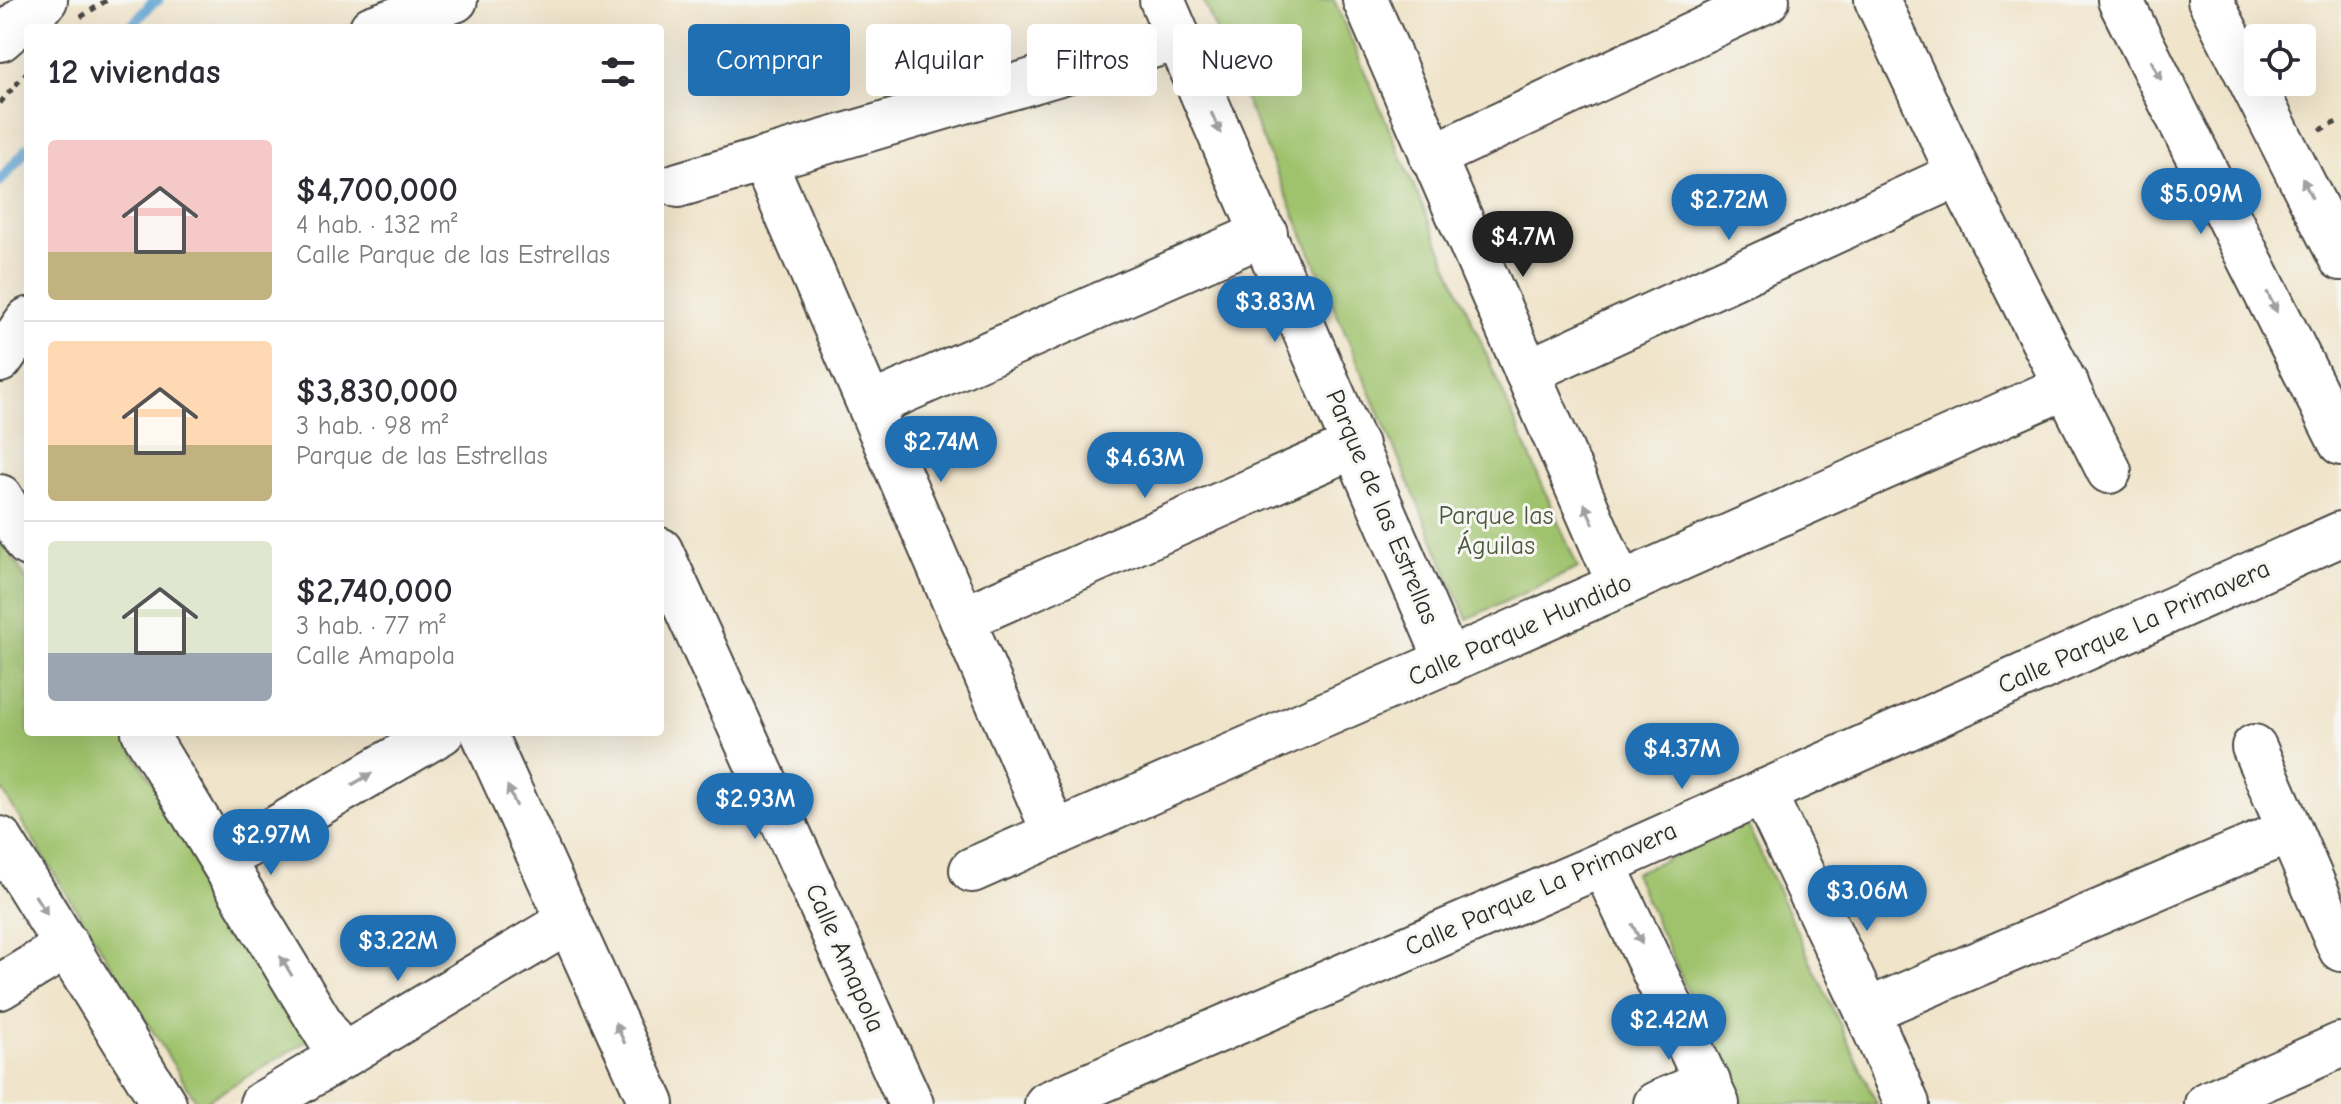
<!DOCTYPE html>
<html lang="es">
<meta charset="utf-8">
<style>
body{margin:0;font-family:"Comic Neue",sans-serif;background:#f7f7f7;color:#2b2b33;height:100vh;display:flex;flex-direction:column;font-size:30px;white-space:nowrap}
*{box-sizing:border-box;margin:0}
p{font-size:26px;color:#7c7c81}
.icon{flex:none;width:44px;height:44px;fill:none;stroke:currentColor;stroke-width:2;stroke-linecap:round;stroke-linejoin:round}
.map{position:relative;flex:1;overflow:hidden}
.panel{position:absolute;left:24px;top:24px;width:640px;height:712px;display:flex;flex-direction:column;background:#fff;border-radius:8px;box-shadow:0 8px 32px #0002}
.panel>*{flex:none}
.guide{position:absolute;left:688px;top:24px;width:760px;height:72px;display:flex;gap:16px}
.controls{position:absolute;left:2244px;top:24px;display:grid;gap:16px}
.controls a{display:grid;place-items:center;width:72px;height:72px;border-radius:8px;background:#fff;box-shadow:0 8px 32px #0002;font-size:40px}
.price{position:absolute;translate:-50% -68px;padding:0 18px;border-radius:28px;background:#1f6fb2;color:#fff;font-size:26px;line-height:52px;filter:drop-shadow(0 2px 4px #0008)}
.price::after{content:'';position:absolute;left:50%;top:48px;width:24px;height:18px;margin-left:-12px;background:inherit;clip-path:polygon(0 0,100% 0,50% 100%)}
.price.current{background:#222;color:#fff}
ul{padding:0;list-style:none}
li{display:flex;align-items:center;gap:24px;height:200px;padding:0 24px}
li+li{border-top:2px solid #e1e1e2}
li span{display:grid;place-items:center;flex:none;width:224px;height:160px;border-radius:8px;color:#555}
li>.icon{margin-inline-start:auto}
span .icon{width:96px;height:96px;fill:#fffc;stroke-width:1}
li b{font-size:34px}
h2{display:flex;justify-content:space-between;align-items:center;height:96px;padding:0 24px;font-size:34px}
.pill{padding:0 28px;border-radius:8px;background:#fff;box-shadow:0 8px 32px #0002;font-size:28px;line-height:72px}
.pill.current{background:#1f6fb2;color:#fff}
.map>svg:first-child{display:block}
</style>
<div class="map">
<svg width="2341" height="1104" viewBox="0 0 2341 1104">
<rect width="100%" height="100%" fill="#f6f6f2"/>
<filter id="ink" filterUnits="userSpaceOnUse"><feTurbulence type="fractalNoise" baseFrequency=".0125" numOctaves="2"/><feDisplacementMap in="SourceGraphic" scale="16" xChannelSelector="R" yChannelSelector="G"/><feConvolveMatrix kernelMatrix="1 2 1 2 8 2 1 2 1" color-interpolation-filters="sRGB"/></filter>
<filter id="wash" filterUnits="userSpaceOnUse"><feTurbulence type="fractalNoise" baseFrequency=".006" numOctaves="4" result="noise"/><feDisplacementMap in="SourceGraphic" scale="32" xChannelSelector="R" yChannelSelector="G"/><feGaussianBlur stdDeviation="1.8" result="paint"/><feColorMatrix in="noise" values="0 0 0 0 0 0 0 0 0 0 0 0 0 0 0 0 0 1.4 0 .05"/><feComposite in="paint" operator="in"/></filter>
<g filter="url(#wash)">
<rect width="100%" height="100%" fill="#f0e4ca"/>
<g fill="#9fc26c" stroke="#65764c" stroke-width="2">
<path d="M1203,0h131l244,568 -111,51z"/>
<path d="M0,537l28,45v150h93l191,306 -111,66h-3l-198,-317z"/>
<path d="M1747,824l130,280h-138l-105,-231z"/>
</g>
<g fill="none" stroke-linecap="round" stroke-linejoin="round">
<g stroke="#5ca2d2" stroke-width="11">
<path d="M130,28l21,-24 7,-4"/>
<path d="M0,181l28,-33"/>
</g>
</g>
</g>
<g filter="url(#ink)">
<g fill="none" stroke-linecap="round" stroke-linejoin="round">
<g stroke="#494743" stroke-width="48">
<g id="minor">
<path d="M1162,0l286,662"/>
<path d="M1365,0l255,585"/>
<path d="M1877,0l82,174 150,297"/>
<path d="M2120,0l221,443"/>
<path d="M2210,0l131,258"/>
<path d="M372,28l83,-28"/>
<path d="M0,39l45,-39"/>
<path d="M1432,157l335,-157"/>
<path d="M764,161l291,673"/>
<path d="M678,185l501,-147"/>
<path d="M0,360l28,-40"/>
<path d="M1527,372l432,-198"/>
<path d="M871,405l394,-172"/>
<path d="M0,497l28,47"/>
<path d="M660,550l251,554"/>
<path d="M962,619l394,-174"/>
<path d="M144,732l197,325"/>
<path d="M483,732l169,372"/>
<path d="M2254,747l87,202"/>
<path d="M1763,792l104,219 40,93"/>
<path d="M0,839l164,265"/>
<path d="M222,860l220,-128"/>
<path d="M1603,864l114,240"/>
<path d="M972,870l648,-285 447,-199"/>
<path d="M0,987l67,-41"/>
<path d="M1867,1011l422,-180"/>
<path d="M262,1104l307,-183"/>
<path d="M1047,1104l556,-240 738,-330"/>
<path d="M1656,1104l52,-22"/>
<path d="M2207,1104l134,-59"/>
</g>
</g>
<g stroke="#494743" stroke-width="5" stroke-dasharray="6 6" stroke-linecap="butt">
<path d="M81,17l26,-17"/>
<path d="M0,103l27,-31"/>
<path d="M2320,130l21,-10"/>
</g>
<use href="#minor" stroke="#fff" stroke-width="44"/>
</g>
<defs><path id="oneway-solid" d="M-6-.8H1V-3.2L6.5 0L1 3.2V.8H-6Z" transform="scale(2)"/></defs>
<g fill="#a0a0a0">
<use href="#oneway-solid" transform="translate(2156 70) rotate(63)"/>
<use href="#oneway-solid" transform="translate(1216 123) rotate(66)"/>
<use href="#oneway-solid" transform="translate(2307 188) rotate(-116)"/>
<use href="#oneway-solid" transform="translate(2272 302) rotate(64)"/>
<use href="#oneway-solid" transform="translate(1589 514) rotate(-114)"/>
<use href="#oneway-solid" transform="translate(362 779) rotate(-30)"/>
<use href="#oneway-solid" transform="translate(512 796) rotate(-114)"/>
<use href="#oneway-solid" transform="translate(41 905) rotate(58)"/>
<use href="#oneway-solid" transform="translate(1637 934) rotate(64)"/>
<use href="#oneway-solid" transform="translate(286 966) rotate(-121)"/>
<use href="#oneway-solid" transform="translate(620 1033) rotate(-114)"/>
</g>
</g>
<g text-anchor="middle" dominant-baseline="central" stroke-width="6" stroke-linejoin="round" paint-order="stroke">
<g font-size="26" fill="#2b2b2b" stroke="#f6f6f2">
<text transform="translate(1382 507) rotate(67)">Parque de las Estrellas</text>
<text transform="translate(2134 627) rotate(-24)">Calle Parque La Primavera</text>
<text transform="translate(1520 630) rotate(-24)">Calle Parque Hundido</text>
<text transform="translate(1541 889) rotate(-24)">Calle Parque La Primavera</text>
<text transform="translate(845 958) rotate(66)">Calle Amapola</text>
</g>
<g font-size="26" fill="#4e583e" stroke="#f6f6f2">
<text x="1496" y="516">Parque las<tspan x="1496" dy="30">Águilas</tspan></text>
</g>
</g>
</svg>
<div class="controls">
<a><svg class="icon" aria-label="locate" viewBox="0 0 24 24"><circle cx="12" cy="12" r="6"/><path d="M12 2v4M12 18v4M2 12h4M18 12h4"/></svg></a>
</div>
<b class="price" style="left:2201px;top:236px">$5.09M</b>
<b class="price" style="left:1729px;top:242px">$2.72M</b>
<b class="price current" style="left:1523px;top:279px">$4.7M</b>
<b class="price" style="left:1275px;top:344px">$3.83M</b>
<b class="price" style="left:941px;top:484px">$2.74M</b>
<b class="price" style="left:1145px;top:500px">$4.63M</b>
<b class="price" style="left:1682px;top:791px">$4.37M</b>
<b class="price" style="left:755px;top:841px">$2.93M</b>
<b class="price" style="left:271px;top:877px">$2.97M</b>
<b class="price" style="left:1867px;top:933px">$3.06M</b>
<b class="price" style="left:398px;top:983px">$3.22M</b>
<b class="price" style="left:1669px;top:1062px">$2.42M</b>
<div class="guide">
<a class="pill current">Comprar</a>
<a class="pill">Alquilar</a>
<a class="pill">Filtros</a>
<a class="pill">Nuevo</a>
</div>
<section class="panel">
<h2>12 viviendas<svg class="icon" aria-label="filters" viewBox="0 0 24 24"><path d="M4 7h16M4 17h16"/><circle cx="9" cy="7" r="2"/><circle cx="15" cy="17" r="2"/></svg></h2>
<ul>
<li><span style="background:linear-gradient(#f6c9c9 70%,#c2b280 0)"><svg class="icon" aria-label="home" viewBox="0 0 24 24"><path d="M3 11l9-7 9 7M6 9v11h12V9"/></svg></span><div><b>$4,700,000</b><p>4 hab. · 132 m²</p><p>Calle Parque de las Estrellas</p></div></li>
<li><span style="background:linear-gradient(#ffd9b3 65%,#c2b280 0)"><svg class="icon" aria-label="home" viewBox="0 0 24 24"><path d="M3 11l9-7 9 7M6 9v11h12V9"/></svg></span><div><b>$3,830,000</b><p>3 hab. · 98 m²</p><p>Parque de las Estrellas</p></div></li>
<li><span style="background:linear-gradient(#dfe7d0 70%,#9aa5b1 0)"><svg class="icon" aria-label="home" viewBox="0 0 24 24"><path d="M3 11l9-7 9 7M6 9v11h12V9"/></svg></span><div><b>$2,740,000</b><p>3 hab. · 77 m²</p><p>Calle Amapola</p></div></li>
</ul>
</section>
</div>
